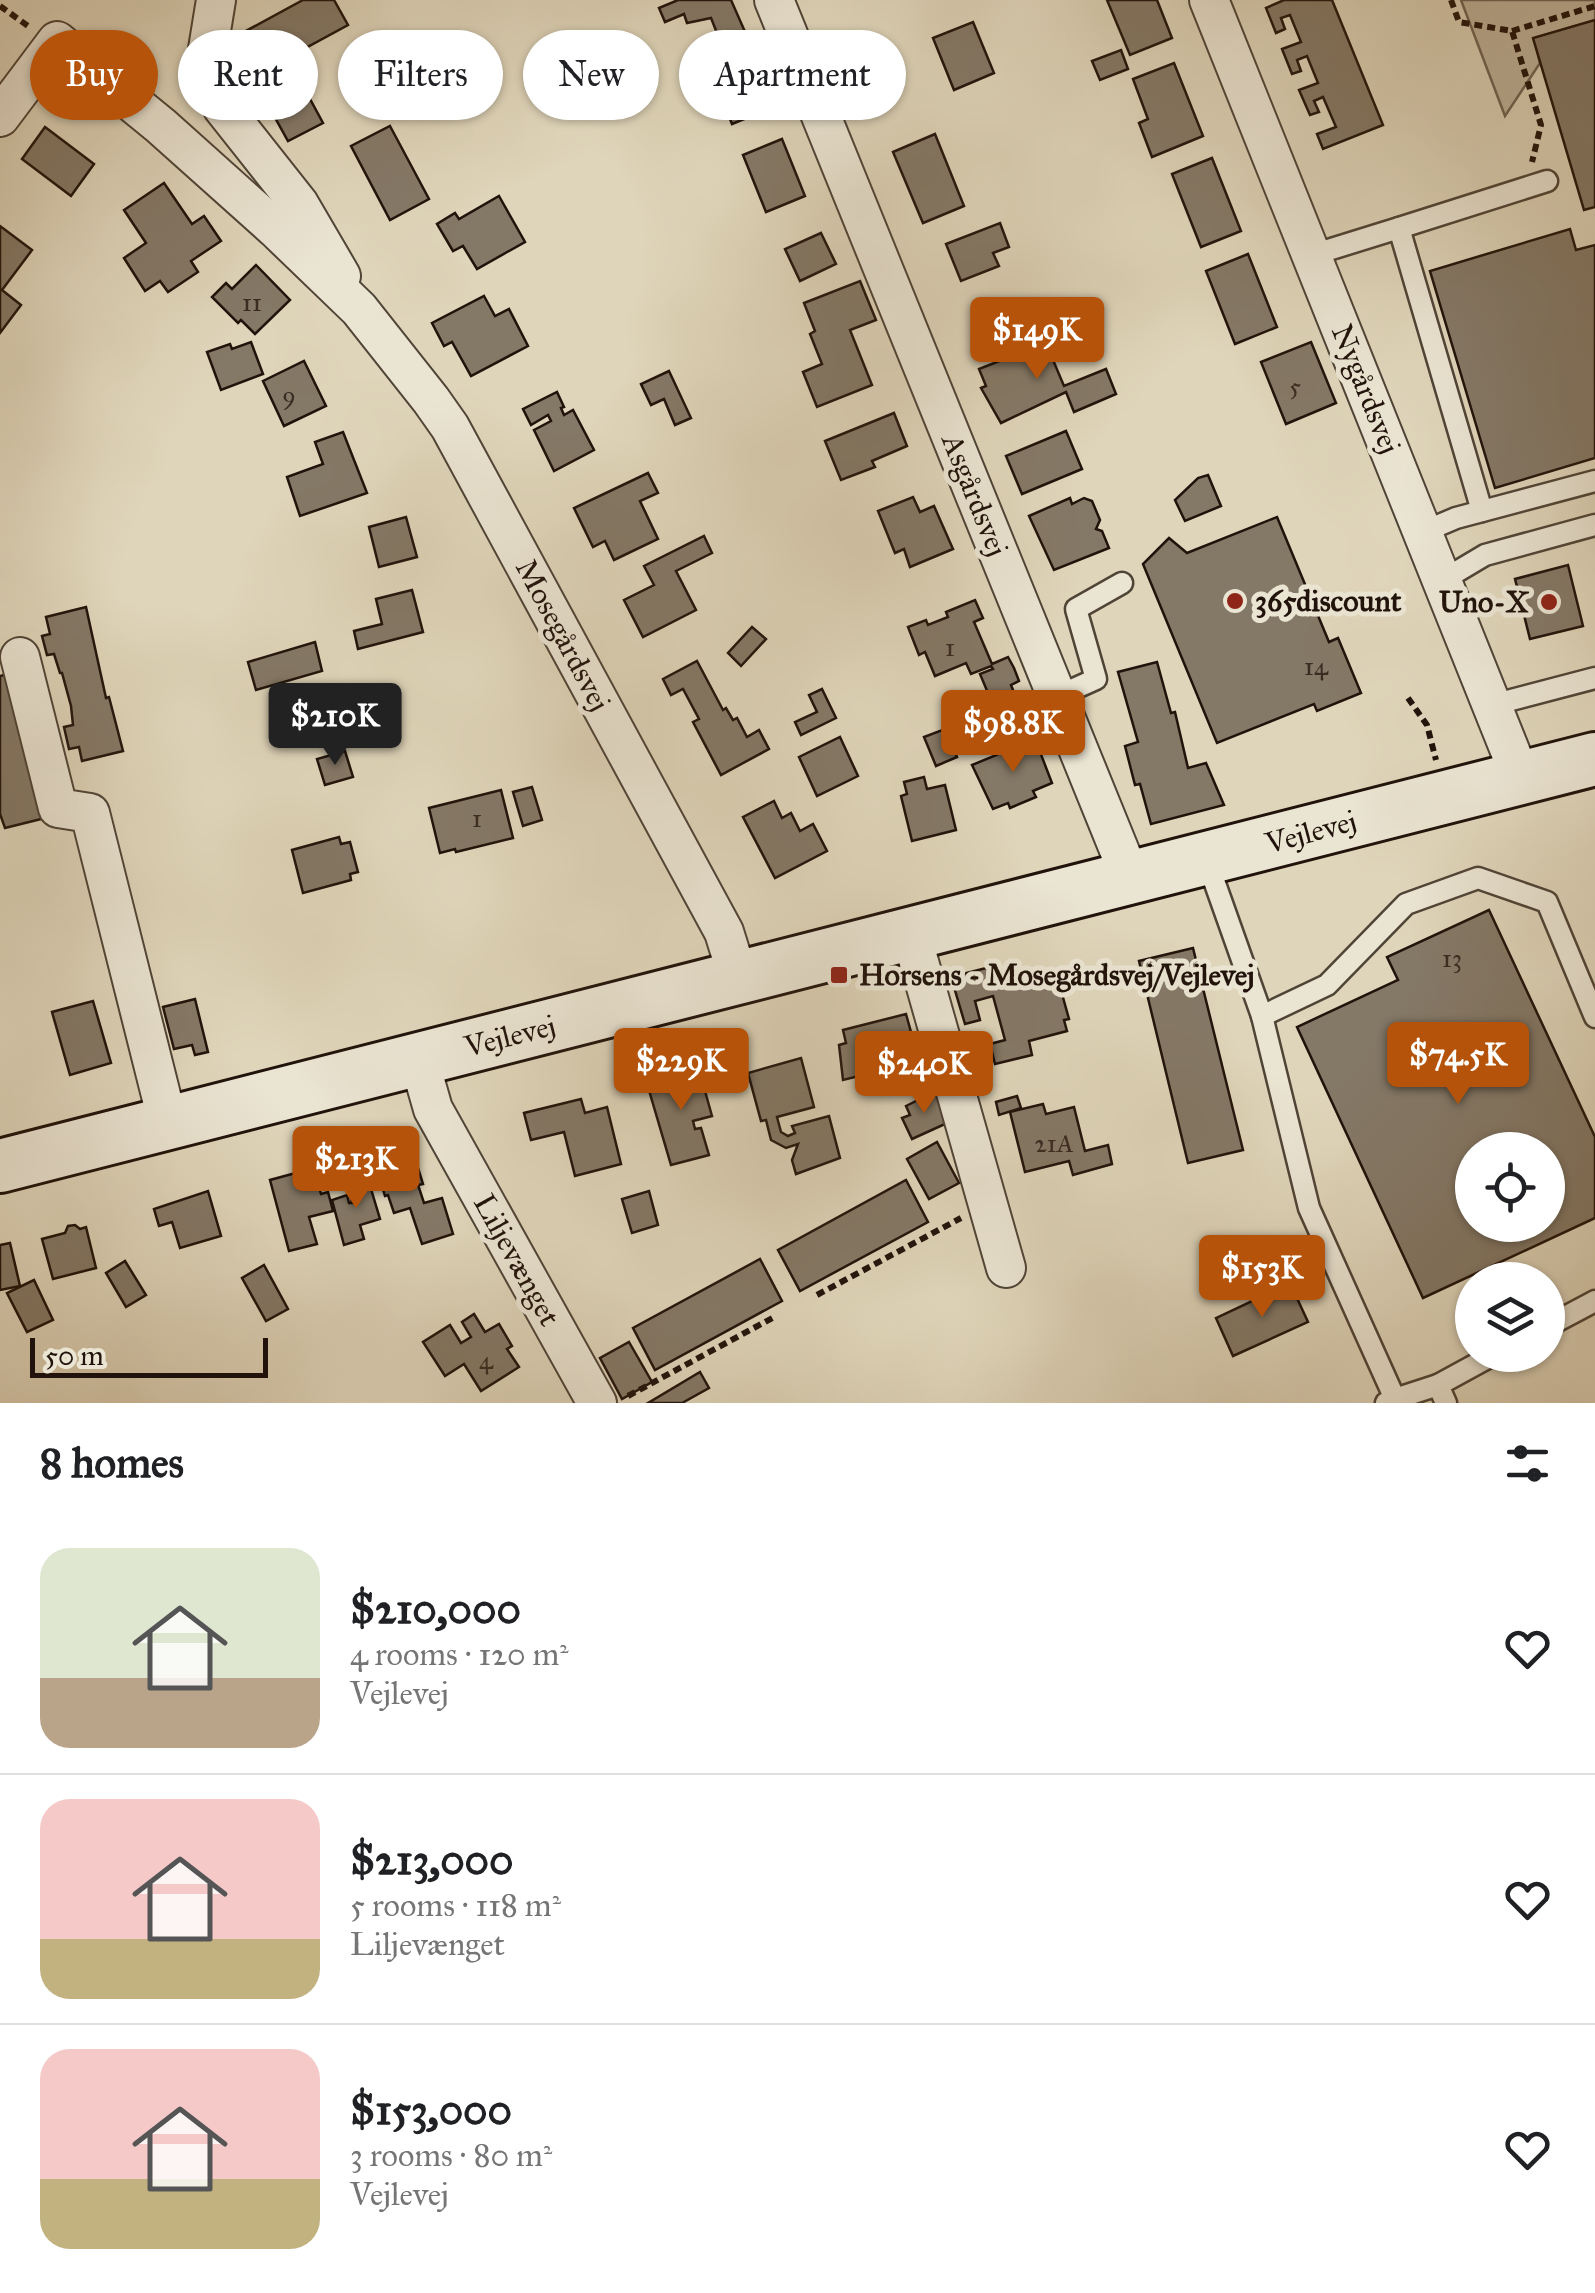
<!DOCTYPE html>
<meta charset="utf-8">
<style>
body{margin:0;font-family:"IM FELL Great Primer",serif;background:#f2f2f2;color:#202124;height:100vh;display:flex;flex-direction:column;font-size:38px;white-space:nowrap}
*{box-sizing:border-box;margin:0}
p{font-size:32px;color:#757577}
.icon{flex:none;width:55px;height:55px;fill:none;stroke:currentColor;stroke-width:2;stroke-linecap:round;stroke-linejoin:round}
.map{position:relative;height:1403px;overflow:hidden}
.details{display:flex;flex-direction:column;background:#fff;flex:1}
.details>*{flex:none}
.banner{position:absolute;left:30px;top:30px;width:1000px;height:90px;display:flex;gap:20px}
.tools{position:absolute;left:1455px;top:1132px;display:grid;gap:20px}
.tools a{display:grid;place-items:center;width:110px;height:110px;border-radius:50%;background:#fff;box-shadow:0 2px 8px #0004;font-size:50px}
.scale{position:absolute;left:30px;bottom:25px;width:238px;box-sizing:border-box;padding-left:10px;border:5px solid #21130b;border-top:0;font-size:28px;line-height:35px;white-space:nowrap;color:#21130b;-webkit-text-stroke:8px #eae4d2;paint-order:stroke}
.price{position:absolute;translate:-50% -85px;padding:0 22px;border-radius:10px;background:#b45309;color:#fff;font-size:32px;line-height:65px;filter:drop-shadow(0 2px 5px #0008)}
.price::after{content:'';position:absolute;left:50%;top:60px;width:30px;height:22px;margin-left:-15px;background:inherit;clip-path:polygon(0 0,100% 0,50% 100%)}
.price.active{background:#222;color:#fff}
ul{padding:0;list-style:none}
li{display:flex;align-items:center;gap:30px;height:250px;padding:0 40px}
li+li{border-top:2px solid #e0e0e0}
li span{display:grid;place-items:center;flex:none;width:280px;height:200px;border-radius:30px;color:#555}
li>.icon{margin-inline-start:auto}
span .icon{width:120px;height:120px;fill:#fffc;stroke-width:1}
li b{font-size:42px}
h2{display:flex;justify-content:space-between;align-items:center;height:120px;padding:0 40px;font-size:42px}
.pill{padding:0 35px;border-radius:45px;background:#fff;box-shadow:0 2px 8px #0004;font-size:35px;line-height:90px}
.pill.active{background:#b45309;color:#fff}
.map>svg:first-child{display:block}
</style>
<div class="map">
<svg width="1595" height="1403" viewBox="0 0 1595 1403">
<rect width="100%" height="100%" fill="#dfd5ba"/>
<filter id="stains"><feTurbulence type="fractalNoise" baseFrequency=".002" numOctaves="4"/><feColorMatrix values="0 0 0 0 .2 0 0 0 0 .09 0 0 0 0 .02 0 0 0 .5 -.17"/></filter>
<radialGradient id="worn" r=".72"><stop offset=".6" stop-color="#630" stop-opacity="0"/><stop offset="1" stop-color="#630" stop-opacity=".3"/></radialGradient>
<path fill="#bfb49c" stroke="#706454" stroke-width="2.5" d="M1461,0h134v20l-61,18 6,25 -35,53z"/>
<g fill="#847866" stroke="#21130b" stroke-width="2.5" fill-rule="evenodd">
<path d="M303,0h31l14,25 -83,45 -21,-38z"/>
<path d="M678,0h53l15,34 -11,5 7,16 -42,18 -8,-18 29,-12 -10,-25 -24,5 -3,-9 -19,8 -6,-14z"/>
<path d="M1107,0h50l15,38 -42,17z"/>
<path d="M1284,0h48l51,125 -60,24 -6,-15 19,-7 -13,-30 -9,4 5,11 -9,3 -11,-25 19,-7 -11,-27 -10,4 4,11 -9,3 -10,-25 19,-7 -11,-27 -9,3 4,11 -9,4 -10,-25z"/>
<path d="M1595,20v187l-11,3 -51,-172z"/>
<path d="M973,22l21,51 -40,17 -21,-52z"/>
<path d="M1121,50l7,19 -28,11 -8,-19z"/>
<path d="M1174,63l29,73 -51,21 -13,-34 9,-4 -15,-40z"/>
<path d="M756,72l15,36 -39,16 -14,-36z"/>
<path d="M303,86l20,37 -35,18 -20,-36z"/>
<path d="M390,126l39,73 -39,21 -39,-74z"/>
<path d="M45,127l49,37 -23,32 -49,-37z"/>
<path d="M935,134l29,72 -41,17 -30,-71z"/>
<path d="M782,139l23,57 -39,16 -23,-57z"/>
<path d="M1212,158l29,73 -40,16 -29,-73z"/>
<path d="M164,183l28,41 12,-8 17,25 -30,20 7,11 -30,20 -8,-11 -15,10 -21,-33 22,-15 -22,-33z"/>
<path d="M499,196l26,46 -48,27 -14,-23 -10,5 -16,-27 18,-11 4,6z"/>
<path d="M1000,223l9,24 -16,6 6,13 -38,15 -15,-37z"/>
<path d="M0,226l32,24 -30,40 19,15 -21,28z"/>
<path d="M1570,229l6,21 19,-5v213l-100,30 -65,-217z"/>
<path d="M821,233l15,31 -36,17 -15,-32z"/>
<path d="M1248,254l29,73 -42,17 -29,-73z"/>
<path d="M256,265l34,35 -35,34 -14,-14 -3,3 -26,-26 14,-14 6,6z"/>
<path d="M860,281l16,39 -26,10 22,55 -55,22 -14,-35 19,-8 -12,-30 5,-3 -11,-28z"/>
<path d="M484,296l11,20 14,-7 19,37 -57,30 -19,-34 -8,4 -12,-23z"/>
<path d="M1042,334l22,52 42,-17 10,25 -42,18 -8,-20 -65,31 -20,-35 5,-2 -7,-17 28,-11 -3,-8z"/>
<path d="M251,342l12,32 -42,16 -14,-38 23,-8 2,5z"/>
<path d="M1311,342l25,61 -50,21 -25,-62z"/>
<path d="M304,361l22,45 -42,20 -21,-45z"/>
<path d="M669,371l22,47 -16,7 -11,-26 -13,6 -10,-21z"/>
<path d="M557,392l7,15 -3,1 3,7 9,-5 21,40 -40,21 -20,-41 17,-9 -3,-6 -17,10 -8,-16z"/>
<path d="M894,413l13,33 -35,15 3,6 -34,13 -16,-39z"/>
<path d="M1066,431l16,38 -60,25 -16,-38z"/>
<path d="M343,432l24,61 -67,23 -13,-39 36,-13 -8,-22z"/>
<path d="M648,473l10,20 -18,8 18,38 -44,21 -9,-19 -12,6 -19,-39z"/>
<path d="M1208,475l13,31 -36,15 -10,-21 23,-22z"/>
<path d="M913,497l7,15 14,-6 19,43 -43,18 -6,-18 -9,4 -17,-42z"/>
<path d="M1070,498l2,6 12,-6 8,3 8,19 -4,9 6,2 7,17 -55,22 -25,-54z"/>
<path d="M406,517l11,40 -38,10 -10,-40z"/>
<path d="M1277,517l52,125 9,-4 23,55 -44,18 -3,-7 -97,39 -74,-179 26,-26 18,15z"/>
<path d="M704,536l8,17 -36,18 20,39 -53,27 -19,-37 30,-15 -10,-19z"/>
<path d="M1568,565l15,61 -53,13 -15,-60z"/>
<path d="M412,590l11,42 -65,17 -4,-18 28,-7 -6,-25z"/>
<path d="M975,600l8,18 -9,4 18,42 16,-7 6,11 5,13 -8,4 12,30 -65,26 -8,-19 43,-17 -13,-31 13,-5 -2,-3 -20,8 -5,-11 -31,13 -10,-24 -6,3 -11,-28 18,-7 2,5 20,-8 -2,-5z"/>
<path d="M86,607l20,91 3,-1 14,54 -41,10 -3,-14 -10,2 -5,-22 9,-2 -2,-19 -9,-33h-2l-6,-19 -7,1 -5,-19 8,-2 -4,-17z"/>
<path d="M752,627l14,12 -25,27 -13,-13z"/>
<path d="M315,642l7,29 -66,19 -8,-28z"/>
<path d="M697,661l26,49 3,-2 7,12 4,-2 10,19 12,-7 10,19 -48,26 -28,-53 6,-3 -16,-30 -12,6 -8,-16z"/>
<path d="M1157,662l14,51 4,-1 13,56 18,-5 18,42 -73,19 -11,-40 -5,1 -10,-39 13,-4 -20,-70z"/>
<path d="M8,674l37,144 -40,10 -5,-14v-138z"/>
<path d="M822,689l14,29 -35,17 -6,-13 22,-10 -8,-17z"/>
<path d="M945,729l12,28 -21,9 -12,-29z"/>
<path d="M840,737l18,39 -41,20 -18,-39z"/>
<path d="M1035,739l17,44 -19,8 3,6 -26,11 -2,-5 -15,6 -21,-44z"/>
<path d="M345,751l8,26 -28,8 -8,-26z"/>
<path d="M924,777l3,12 18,-4 11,45 -44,11 -11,-45 6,-2 -3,-12z"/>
<path d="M532,787l10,33 -19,6 -10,-34z"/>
<path d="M501,790l12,48 -57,14 -1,-3 -15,4 -11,-45z"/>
<path d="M774,801l8,17 9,-5 9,18 13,-7 14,27 -52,27 -32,-61z"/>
<path d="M339,837l2,7 9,-2 8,30 -8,2 1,6 -48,13 -11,-43z"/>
<path d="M1489,910l106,227v81l-172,80 -126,-271 101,-47 -11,-23zM1472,1150h76v75h-76z"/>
<path d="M1193,948l50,202 -55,13 -49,-202z"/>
<path d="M990,967l5,22 56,-14 6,20 5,-1 7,25 -5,1 3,11 -38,10 3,14 -37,9 -5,-20 15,-4 -12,-44 -18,5 5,19 -15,4 -14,-47z"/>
<path d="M195,999l13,53 -13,3 -3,-10 -18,4 -11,-42z"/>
<path d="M93,1001l18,62 -41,12 -18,-63z"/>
<path d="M906,1014l13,47 -76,19 -4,-35 7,-2 -3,-13z"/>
<path d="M801,1058l13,49 -37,10 4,15 7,4 7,-3 -3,-7 37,-10 11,42 -44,16 -4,-14 6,-16 -12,4 -15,-8 -5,-20 -5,1 -13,-48z"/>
<path d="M698,1066l14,50 -19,5 2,8 6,-1 8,27 -38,10 -25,-85z"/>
<path d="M936,1091l9,33 -33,15 -10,-21 8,-3 -4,-9z"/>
<path d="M1017,1096l4,12 -22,7 -3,-13z"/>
<path d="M581,1099l4,14 22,-6 14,57 -46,12 -11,-44 -33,8 -7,-27z"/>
<path d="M1043,1104l3,10 28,-7 11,44 23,-6 4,19 -39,11 -4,-14 -44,11 -15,-60z"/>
<path d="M410,1142l13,42 -5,1 6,18 18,-5 11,36 -31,10 -12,-36 -16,5 -6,-18 -3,1 -13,-42z"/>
<path d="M937,1142l22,41 -30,16 -22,-40z"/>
<path d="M314,1168l7,26 7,-2 5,19 -24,6 8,27 -28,7 -19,-71z"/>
<path d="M368,1179l12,40 -20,6 4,14 -20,6 -12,-45 15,-5 2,8h3l-4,-18z"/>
<path d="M906,1180l22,42 -128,69 -22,-41z"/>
<path d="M208,1191l13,45 -41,12 -8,-26 -13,4 -5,-17z"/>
<path d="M649,1191l9,34 -26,8 -10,-34z"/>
<path d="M75,1225l5,4 6,-2 10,41 -43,11 -11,-40 23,-6 3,-7z"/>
<path d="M10,1243l10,43 -20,4v-45z"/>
<path d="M760,1259l22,42 -127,69 -22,-42z"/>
<path d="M125,1261l21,34 -20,12 -20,-34z"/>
<path d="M264,1265l24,44 -22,12 -24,-43z"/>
<path d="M34,1280l19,40 -26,12 -20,-39z"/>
<path d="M1290,1283l18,39 -75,34 -17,-38z"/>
<path d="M474,1314l11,18 14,-8 13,22 -5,3 12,18 -38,24 -17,-27 -19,12 -22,-34 27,-17 11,18 10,-6 -9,-15z"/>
<path d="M629,1342l23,40 -30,17 -22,-41z"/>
<path d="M700,1372l9,16 -27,15h-34z"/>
</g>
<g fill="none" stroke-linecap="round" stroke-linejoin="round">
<g stroke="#504437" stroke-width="25">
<g id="lane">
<path d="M1399,228l148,-47"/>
<path d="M1312,255l87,-27 83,283"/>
<path d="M1423,532l33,-14 139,-37"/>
<path d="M1443,580l42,-25 110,-30"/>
<path d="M1056,697l40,-18 -20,-70 46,-26"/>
<path d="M1492,705l103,-27"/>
<path d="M1207,861l55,155 47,192 86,191 -9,4"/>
<path d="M1262,1016l65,-31 79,-81 72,-26 69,24 48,115"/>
<path d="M1548,1326l47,-25"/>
<path d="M1438,1385l55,-30"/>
<path d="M1395,1399l43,-14 8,18"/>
</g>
</g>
<g stroke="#504437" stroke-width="42">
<g id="street">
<path d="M216,0l-8,49 1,31 14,28 76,96 42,72"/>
<path d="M774,0l357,879"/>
<path d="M1209,0l312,778"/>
<path d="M0,117l57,-76 104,85 115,103 83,80 72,91 19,27 274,505 14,45"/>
<path d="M20,657l38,151 32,5 78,310"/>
<path d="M911,934l95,334"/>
<path d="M419,1060l14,49 164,294"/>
</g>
</g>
<g stroke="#21130b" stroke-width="58">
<path id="secondary" d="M0,1166l1595,-407"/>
</g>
<g stroke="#21130b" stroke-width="6" stroke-dasharray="8 5" stroke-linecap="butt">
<path d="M1451,0l8,22 53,9 29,94 -9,37"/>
<path d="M0,6l28,20"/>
<path d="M1512,31l83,-25"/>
<path d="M1408,698l19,27 9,35"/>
<path d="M817,1295l144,-77"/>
<path d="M628,1396l148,-80"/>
</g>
<use href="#lane" stroke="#eae4d2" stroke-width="20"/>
<use href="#street" stroke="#eae4d2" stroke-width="38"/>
<use href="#secondary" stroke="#eae4d2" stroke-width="52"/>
</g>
<g fill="#8f2418" stroke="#eae4d2" stroke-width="4">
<circle cx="1235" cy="601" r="10"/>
<circle cx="1549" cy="602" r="10"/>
<rect x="829" y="965" width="20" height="20" rx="5"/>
</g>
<g text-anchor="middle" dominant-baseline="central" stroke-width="10" stroke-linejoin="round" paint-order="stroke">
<g font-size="25" fill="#3a2c22">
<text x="252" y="302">11</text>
<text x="1295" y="386">5</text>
<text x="289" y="395">9</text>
<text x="950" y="647">1</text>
<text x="1316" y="666">14</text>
<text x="477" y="818">1</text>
<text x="1452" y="958">13</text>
<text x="1054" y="1143">21A</text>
<text x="486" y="1360">4</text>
</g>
<g font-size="30" fill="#21130b" stroke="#eae4d2">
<text transform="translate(1366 389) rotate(68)">Nygårdsvej</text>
<text transform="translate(975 495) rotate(68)">Asgårdsvej</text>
<text transform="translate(563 635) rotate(62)">Mosegårdsvej</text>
<text transform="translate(1311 832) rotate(-15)">Vejlevej</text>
<text transform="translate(510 1036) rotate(-14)">Vejlevej</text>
<text transform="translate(517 1260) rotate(61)">Liljevænget</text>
</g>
<g font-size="30" font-weight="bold" fill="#21130b" stroke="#eae4d2" text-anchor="start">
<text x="1255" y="601">365discount</text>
<text x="1529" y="602" text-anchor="end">Uno-X</text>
<text x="859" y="975">Horsens - Mosegårdsvej/Vejlevej</text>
</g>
</g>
<rect width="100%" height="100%" filter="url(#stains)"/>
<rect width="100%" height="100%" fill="url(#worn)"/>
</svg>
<div class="tools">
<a><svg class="icon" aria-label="locate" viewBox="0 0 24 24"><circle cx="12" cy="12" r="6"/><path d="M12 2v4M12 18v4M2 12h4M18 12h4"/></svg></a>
<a><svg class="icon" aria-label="layers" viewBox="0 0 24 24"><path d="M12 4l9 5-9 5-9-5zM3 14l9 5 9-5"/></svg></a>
</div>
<div class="scale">50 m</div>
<b class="price" style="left:1037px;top:382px">$149K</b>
<b class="price active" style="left:335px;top:768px">$210K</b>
<b class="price" style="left:1013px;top:775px">$98.8K</b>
<b class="price" style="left:1458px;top:1107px">$74.5K</b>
<b class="price" style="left:681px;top:1113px">$229K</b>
<b class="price" style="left:924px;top:1116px">$240K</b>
<b class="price" style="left:356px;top:1211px">$213K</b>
<b class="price" style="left:1262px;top:1320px">$153K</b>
<div class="banner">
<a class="pill active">Buy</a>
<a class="pill">Rent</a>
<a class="pill">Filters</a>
<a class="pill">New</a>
<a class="pill">Apartment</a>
</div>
</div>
<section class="details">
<h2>8 homes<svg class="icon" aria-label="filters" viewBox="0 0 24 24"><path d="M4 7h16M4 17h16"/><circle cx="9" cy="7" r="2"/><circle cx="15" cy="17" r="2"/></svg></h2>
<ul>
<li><span style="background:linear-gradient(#dfe7d0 65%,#b9a48a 0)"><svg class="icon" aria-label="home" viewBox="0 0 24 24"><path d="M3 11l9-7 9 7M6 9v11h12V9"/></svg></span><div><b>$210,000</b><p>4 rooms · 120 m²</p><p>Vejlevej</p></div><svg class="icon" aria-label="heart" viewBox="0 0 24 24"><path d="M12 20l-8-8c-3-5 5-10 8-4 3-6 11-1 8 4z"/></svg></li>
<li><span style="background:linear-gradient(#f6c9c9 70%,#c2b280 0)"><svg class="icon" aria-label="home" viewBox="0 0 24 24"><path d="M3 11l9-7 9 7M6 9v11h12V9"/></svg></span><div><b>$213,000</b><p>5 rooms · 118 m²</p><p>Liljevænget</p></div><svg class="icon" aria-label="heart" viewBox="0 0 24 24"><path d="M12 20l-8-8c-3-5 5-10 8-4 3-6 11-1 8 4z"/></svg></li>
<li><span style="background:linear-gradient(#f6c9c9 65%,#c2b280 0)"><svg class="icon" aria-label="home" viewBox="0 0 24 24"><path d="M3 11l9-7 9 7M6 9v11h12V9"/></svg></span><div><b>$153,000</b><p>3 rooms · 80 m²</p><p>Vejlevej</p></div><svg class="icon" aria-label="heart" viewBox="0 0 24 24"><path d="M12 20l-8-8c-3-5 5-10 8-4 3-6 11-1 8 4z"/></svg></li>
</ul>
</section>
